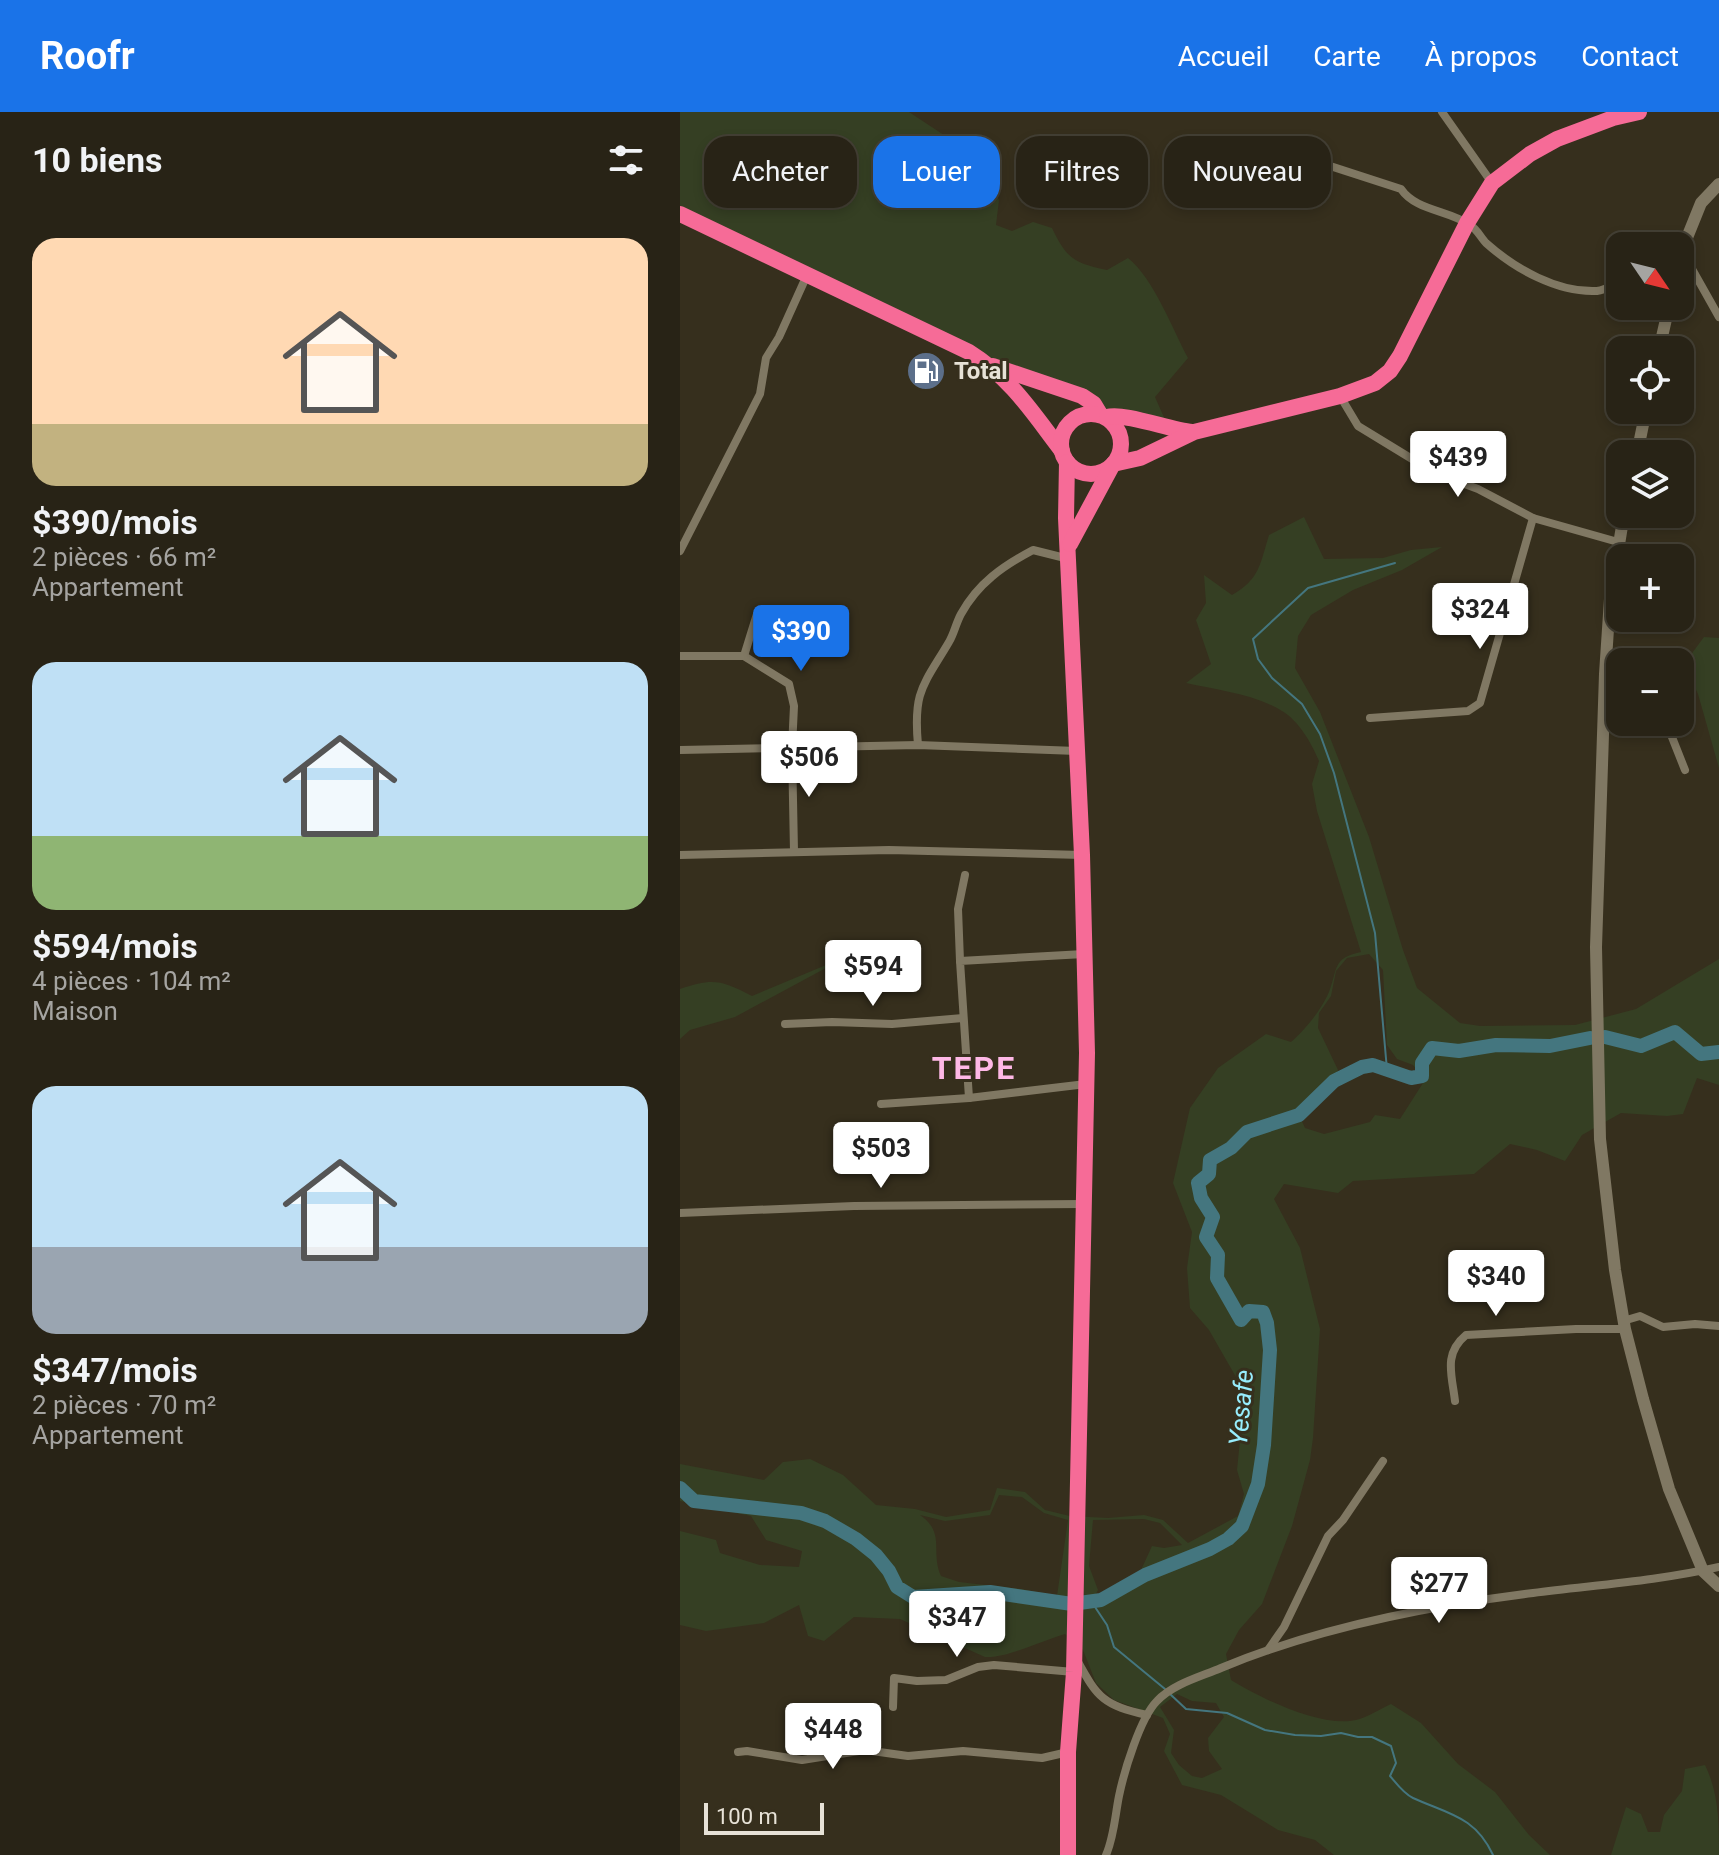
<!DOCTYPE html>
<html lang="fr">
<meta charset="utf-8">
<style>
body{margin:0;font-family:Roboto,sans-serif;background:#342f23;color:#f1f3f6;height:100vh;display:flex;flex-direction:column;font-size:30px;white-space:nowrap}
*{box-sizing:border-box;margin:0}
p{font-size:26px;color:#a5a4a1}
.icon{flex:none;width:44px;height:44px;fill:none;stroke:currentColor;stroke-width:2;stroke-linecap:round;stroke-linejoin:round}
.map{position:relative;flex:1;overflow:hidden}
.side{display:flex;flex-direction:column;background:#282316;width:680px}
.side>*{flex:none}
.hud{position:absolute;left:24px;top:24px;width:760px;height:72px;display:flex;gap:16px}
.needle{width:52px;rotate:125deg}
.tools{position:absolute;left:926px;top:120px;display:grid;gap:16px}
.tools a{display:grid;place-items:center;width:88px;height:88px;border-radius:16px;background:#282316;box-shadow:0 4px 12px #0003,0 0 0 2px #444035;font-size:40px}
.scale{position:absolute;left:24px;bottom:20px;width:120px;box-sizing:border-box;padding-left:8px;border:4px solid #e7e2d7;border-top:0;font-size:22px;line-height:28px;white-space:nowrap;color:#e7e2d7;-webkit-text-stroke:6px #362f1d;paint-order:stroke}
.price{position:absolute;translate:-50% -68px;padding:0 18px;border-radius:8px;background:#fff;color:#222;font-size:26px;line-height:52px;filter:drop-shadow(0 2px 4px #0008)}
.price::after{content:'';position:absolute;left:50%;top:48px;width:24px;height:18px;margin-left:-12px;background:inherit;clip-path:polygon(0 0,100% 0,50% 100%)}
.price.active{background:#1a73e8;color:#fff}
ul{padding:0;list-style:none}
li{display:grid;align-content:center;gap:16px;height:424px;padding:0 32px}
li span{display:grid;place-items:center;height:248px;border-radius:24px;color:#555}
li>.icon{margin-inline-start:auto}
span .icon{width:144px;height:144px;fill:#fffc;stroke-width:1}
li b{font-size:34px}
h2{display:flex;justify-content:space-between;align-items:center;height:96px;padding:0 32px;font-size:34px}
.chip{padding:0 28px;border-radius:24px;background:#282316;box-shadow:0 4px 12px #0003,0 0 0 2px #444035;font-size:28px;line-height:72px}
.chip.active{background:#1a73e8;color:#fff}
header{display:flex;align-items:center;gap:48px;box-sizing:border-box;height:112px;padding:0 40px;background:#1a73e8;color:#fff}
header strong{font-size:38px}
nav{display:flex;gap:44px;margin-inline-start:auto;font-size:28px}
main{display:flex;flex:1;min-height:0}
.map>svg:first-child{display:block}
</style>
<header>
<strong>Roofr</strong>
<nav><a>Accueil</a><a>Carte</a><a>À propos</a><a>Contact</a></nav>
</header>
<main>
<section class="side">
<h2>10 biens<svg class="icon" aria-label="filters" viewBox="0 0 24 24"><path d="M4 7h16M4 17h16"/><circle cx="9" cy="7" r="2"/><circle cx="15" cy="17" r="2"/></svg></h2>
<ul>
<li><span style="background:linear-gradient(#ffd9b3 75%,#c2b280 0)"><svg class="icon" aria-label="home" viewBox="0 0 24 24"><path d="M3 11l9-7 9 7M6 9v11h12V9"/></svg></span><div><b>$390/mois</b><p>2 pièces · 66 m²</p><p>Appartement</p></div></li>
<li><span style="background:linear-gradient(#bfe0f5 70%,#8fb573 0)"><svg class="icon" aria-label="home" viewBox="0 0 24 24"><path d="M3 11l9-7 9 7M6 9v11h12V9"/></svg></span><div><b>$594/mois</b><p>4 pièces · 104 m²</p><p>Maison</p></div></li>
<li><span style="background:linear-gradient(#bfe0f5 65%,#9aa5b1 0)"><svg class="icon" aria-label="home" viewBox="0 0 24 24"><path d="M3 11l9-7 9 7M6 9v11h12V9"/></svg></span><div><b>$347/mois</b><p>2 pièces · 70 m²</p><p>Appartement</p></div></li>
</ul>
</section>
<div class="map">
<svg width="1039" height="1743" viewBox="0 0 1039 1743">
<rect width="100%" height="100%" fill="#362f1d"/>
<g fill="#353f23" fill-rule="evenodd">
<path d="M0,0h229l50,33 29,28 11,27 -3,25 16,6 21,-9 19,6c15,31 22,35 55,42l21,-12c26,21 44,70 60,100l-33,39 15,34 -140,-46 -350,-164z"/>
<path d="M624,405l20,42 59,-1 28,-8 31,-3 -40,23 -49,20 -42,25 -13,21 -3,32 25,44 49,125 34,113 14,38 43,35 20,3 95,-1 61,-16 83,-50v126l-22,-7 -14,36 -16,2 -46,-3 -39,22 -17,26 -28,-11 -27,-6 -36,30 -121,7 -15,12 -54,-9 -10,15 26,49 20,81 -7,109 -3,22 -18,66 -30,78 -23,26 -13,24 5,26c29,18 91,48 125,40 12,-3 24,-11 35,-16l30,19 37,41 37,28 34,43 21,20h-216l-19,-15 -37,-10 -57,-35 -39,-10 -18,-34 6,-17 -7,-16 -49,-18 -18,-17 -13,-33 -18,-16c-24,7 -58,24 -80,23l-85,-38 -46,-2 -30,24 -16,-5 -9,-31 -35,18 -58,8 -26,-6v-94l36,9 4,13 40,12 39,2 3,-16 -36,-11 -15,-24 -71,-15v-37l84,16 19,-18 27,-3 33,16 33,30 39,4 31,8 44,-7 7,-22 28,4 20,18 25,6 38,2 36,-3 19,5 25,23 50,-27 6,-22 -7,-24 5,-50 -2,-36 -31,-54 -19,-22 -3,-40 5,-36 -19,-49 17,-75 28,-40 48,-34 25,8c14,-12 31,-33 38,-50 9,-23 3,-34 32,-40l-44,-141 -5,-27 7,-23c-7,-17 -20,-40 -37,-50 -27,-17 -65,-21 -96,-28l25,-19 -15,-44 10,-17 -2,-28 28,20c28,-16 28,-31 37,-60zM689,842l14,16 4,75 10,14 16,6 9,11 1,7 -23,36 -25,-4 -5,7 -46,12 -19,-6 -6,-13 35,-34 4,-11 -20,-42 1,-15 12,-17 5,-25 11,-13zM319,1383l23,2 22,16 24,7 -11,76 -36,-7 -62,-7 -18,-6c-11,-25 5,-43 -21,-61l25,6 45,-6zM464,1407l16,4 22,22 -18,3 -12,-2 -11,24 4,5 -22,15 -31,11 6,-11 -9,-24 4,-46zM497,1582l15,7 24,2 8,14 -16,21 1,13 13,18 -20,9 -10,-2 -13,-11 -8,-12 3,-23 -14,-23z"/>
<path d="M1024,525l15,1v130l-21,-74 -14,-30z"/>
<path d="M170,843l-115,62 -45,13 -10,9v-50c33,-11 41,-9 72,7z"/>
<path d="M1025,1653c14,29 14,57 14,90h-108l15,-48 15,7 7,18h12l4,-17 18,-24 3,-22z"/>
</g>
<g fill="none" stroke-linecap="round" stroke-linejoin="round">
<g stroke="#44767f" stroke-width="2">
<path d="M707,958l-12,-137 -41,-160 -14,-39 -18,-30 -30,-26 -14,-19 -5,-20 55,-51 87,-25"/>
<path d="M411,1489l16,24 7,22 51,42"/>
<path d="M490,1582l16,15 41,4 38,17 30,5 26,1 20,-3 17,4h14l19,9 5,17 -6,13c6,7 14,18 23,22 35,16 62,18 80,57"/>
</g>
<g stroke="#44767f" stroke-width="14">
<path d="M925,925l36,9 34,-14 26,22 18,-2"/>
<path d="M0,1376l14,13 107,12 24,8 31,18 20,16 13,16 8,16 16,10 77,-5 82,12 29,-4 44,-25 65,-26 18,-10 14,-13 16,-42 6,-39 6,-95 -3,-27 -4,-11 -14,-1 -8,9 -24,-42 1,-23 -12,-18 7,-20 -12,-19 -3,-15 11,-9 1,-14 21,-12 16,-16 52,-17 35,-34 28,-14 11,-2 38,13 11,-2v-13l10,-15 27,3 37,-6 54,1 40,-8"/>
</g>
<g stroke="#807863" stroke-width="8">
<path d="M762,0l50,71"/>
<path d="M579,31l142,46c15,22 48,21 69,36 7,4 11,13 16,18 29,26 72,50 111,48 8,-1 16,-6 23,-9"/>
<path d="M1000,145l12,12 27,48"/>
<path d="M660,284l18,30 77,47 43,16 55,29 85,24"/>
<path d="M0,439l80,-157 6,-36 13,-21 28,-62"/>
<path d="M77,502l-13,42 45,28 5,22 -2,42 2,103"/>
<path d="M0,544h64"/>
<path d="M925,562l15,8"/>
<path d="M690,606l98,-7 12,-8 53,-185"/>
<path d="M986,610l19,48"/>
<path d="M238,633c-5,-54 5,-59 31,-103 5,-8 7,-19 12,-28 17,-31 42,-48 72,-64l36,9"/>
<path d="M0,638l238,-5 159,6"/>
<path d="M0,743l209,-5 193,5"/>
<path d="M280,849l-2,-52 7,-34"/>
<path d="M105,912l47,-2 60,2 71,-6"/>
<path d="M289,986l-9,-137 124,-7"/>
<path d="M201,992l88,-6 117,-14"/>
<path d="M0,1101l174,-7 230,-2"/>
<path d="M943,1209l17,-5 23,11 32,-3 24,2"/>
<path d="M775,1289c-3,-26 -12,-47 11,-66l110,-6h49"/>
<path d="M588,1538l16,-23 44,-91 15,-16 40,-59"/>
<path d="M397,1548c21,39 27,45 70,55"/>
<path d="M213,1595l1,-29 23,3 29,-1 32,-13 16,-2 80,7"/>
<path d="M58,1640l9,-1 55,9 63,-10 43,6 55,-5 79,7 26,-6"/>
<path d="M426,1743c8,-18 9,-39 13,-59 5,-24 21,-78 38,-95 16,-17 43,-24 64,-33 98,-41 207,-62 312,-75 62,-8 125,-12 186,-26"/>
</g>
<g stroke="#807863" stroke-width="12">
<path d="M1000,143l21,-52 18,-19"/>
<path d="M979,238l10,-44"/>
<path d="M957,342l9,-44"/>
<path d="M944,402l-14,85 -5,75 -9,273 4,192 15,131 10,59 18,70 26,90 34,82 16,15"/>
</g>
<g stroke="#f66b97" stroke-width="16">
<path d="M0,102l289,138c43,27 63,60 93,99"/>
<path d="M313,254l89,30 12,8 6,10"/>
<circle cx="411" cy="332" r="30"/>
<path d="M427,305c17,-5 63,13 85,15"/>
<path d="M387,350l-1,56 16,337 5,198 -13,619 -6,80v103"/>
<path d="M390,432l43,-80 27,-6 54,-26 146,-36 35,-13 15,-12 10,-15 67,-133 25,-40 38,-29 27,-15 56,-21 26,-6"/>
</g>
</g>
<defs>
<g id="fuel-disc" transform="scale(2)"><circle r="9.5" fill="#5c6f8a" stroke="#362f1d"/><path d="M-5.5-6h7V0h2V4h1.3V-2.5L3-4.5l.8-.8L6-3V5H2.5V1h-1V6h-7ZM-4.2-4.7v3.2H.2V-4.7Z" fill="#fff"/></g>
</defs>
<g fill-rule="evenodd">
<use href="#fuel-disc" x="246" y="259"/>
</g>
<g text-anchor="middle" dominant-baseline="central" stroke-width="6" stroke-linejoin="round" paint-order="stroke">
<g font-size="24" font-weight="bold" fill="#e7e2d7" stroke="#362f1d" text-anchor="start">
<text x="274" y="259">Total</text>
</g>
<g font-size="26" font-style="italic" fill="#97edfd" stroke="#362f1d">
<text transform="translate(561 1296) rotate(-85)">Yesafe</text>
</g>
<g font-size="32" font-weight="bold" letter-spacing="2" fill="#feb8e6" stroke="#362f1d">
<text x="294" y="956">TEPE</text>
</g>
</g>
</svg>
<div class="tools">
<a><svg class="needle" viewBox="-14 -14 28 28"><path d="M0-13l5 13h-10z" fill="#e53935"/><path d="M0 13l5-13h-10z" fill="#a5a4a1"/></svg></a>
<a><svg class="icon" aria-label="locate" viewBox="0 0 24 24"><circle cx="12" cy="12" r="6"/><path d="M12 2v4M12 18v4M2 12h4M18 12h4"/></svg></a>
<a><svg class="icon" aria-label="layers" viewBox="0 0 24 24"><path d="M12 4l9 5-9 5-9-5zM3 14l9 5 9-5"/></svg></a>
<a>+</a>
<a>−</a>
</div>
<div class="scale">100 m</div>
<b class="price" style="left:778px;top:387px">$439</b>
<b class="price" style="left:800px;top:539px">$324</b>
<b class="price active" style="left:121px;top:561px">$390</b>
<b class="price" style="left:129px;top:687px">$506</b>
<b class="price" style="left:193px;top:896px">$594</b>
<b class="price" style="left:201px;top:1078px">$503</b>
<b class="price" style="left:816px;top:1206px">$340</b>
<b class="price" style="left:759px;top:1513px">$277</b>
<b class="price" style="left:277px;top:1547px">$347</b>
<b class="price" style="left:153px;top:1659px">$448</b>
<div class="hud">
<a class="chip">Acheter</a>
<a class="chip active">Louer</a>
<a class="chip">Filtres</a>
<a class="chip">Nouveau</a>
</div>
</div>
</main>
